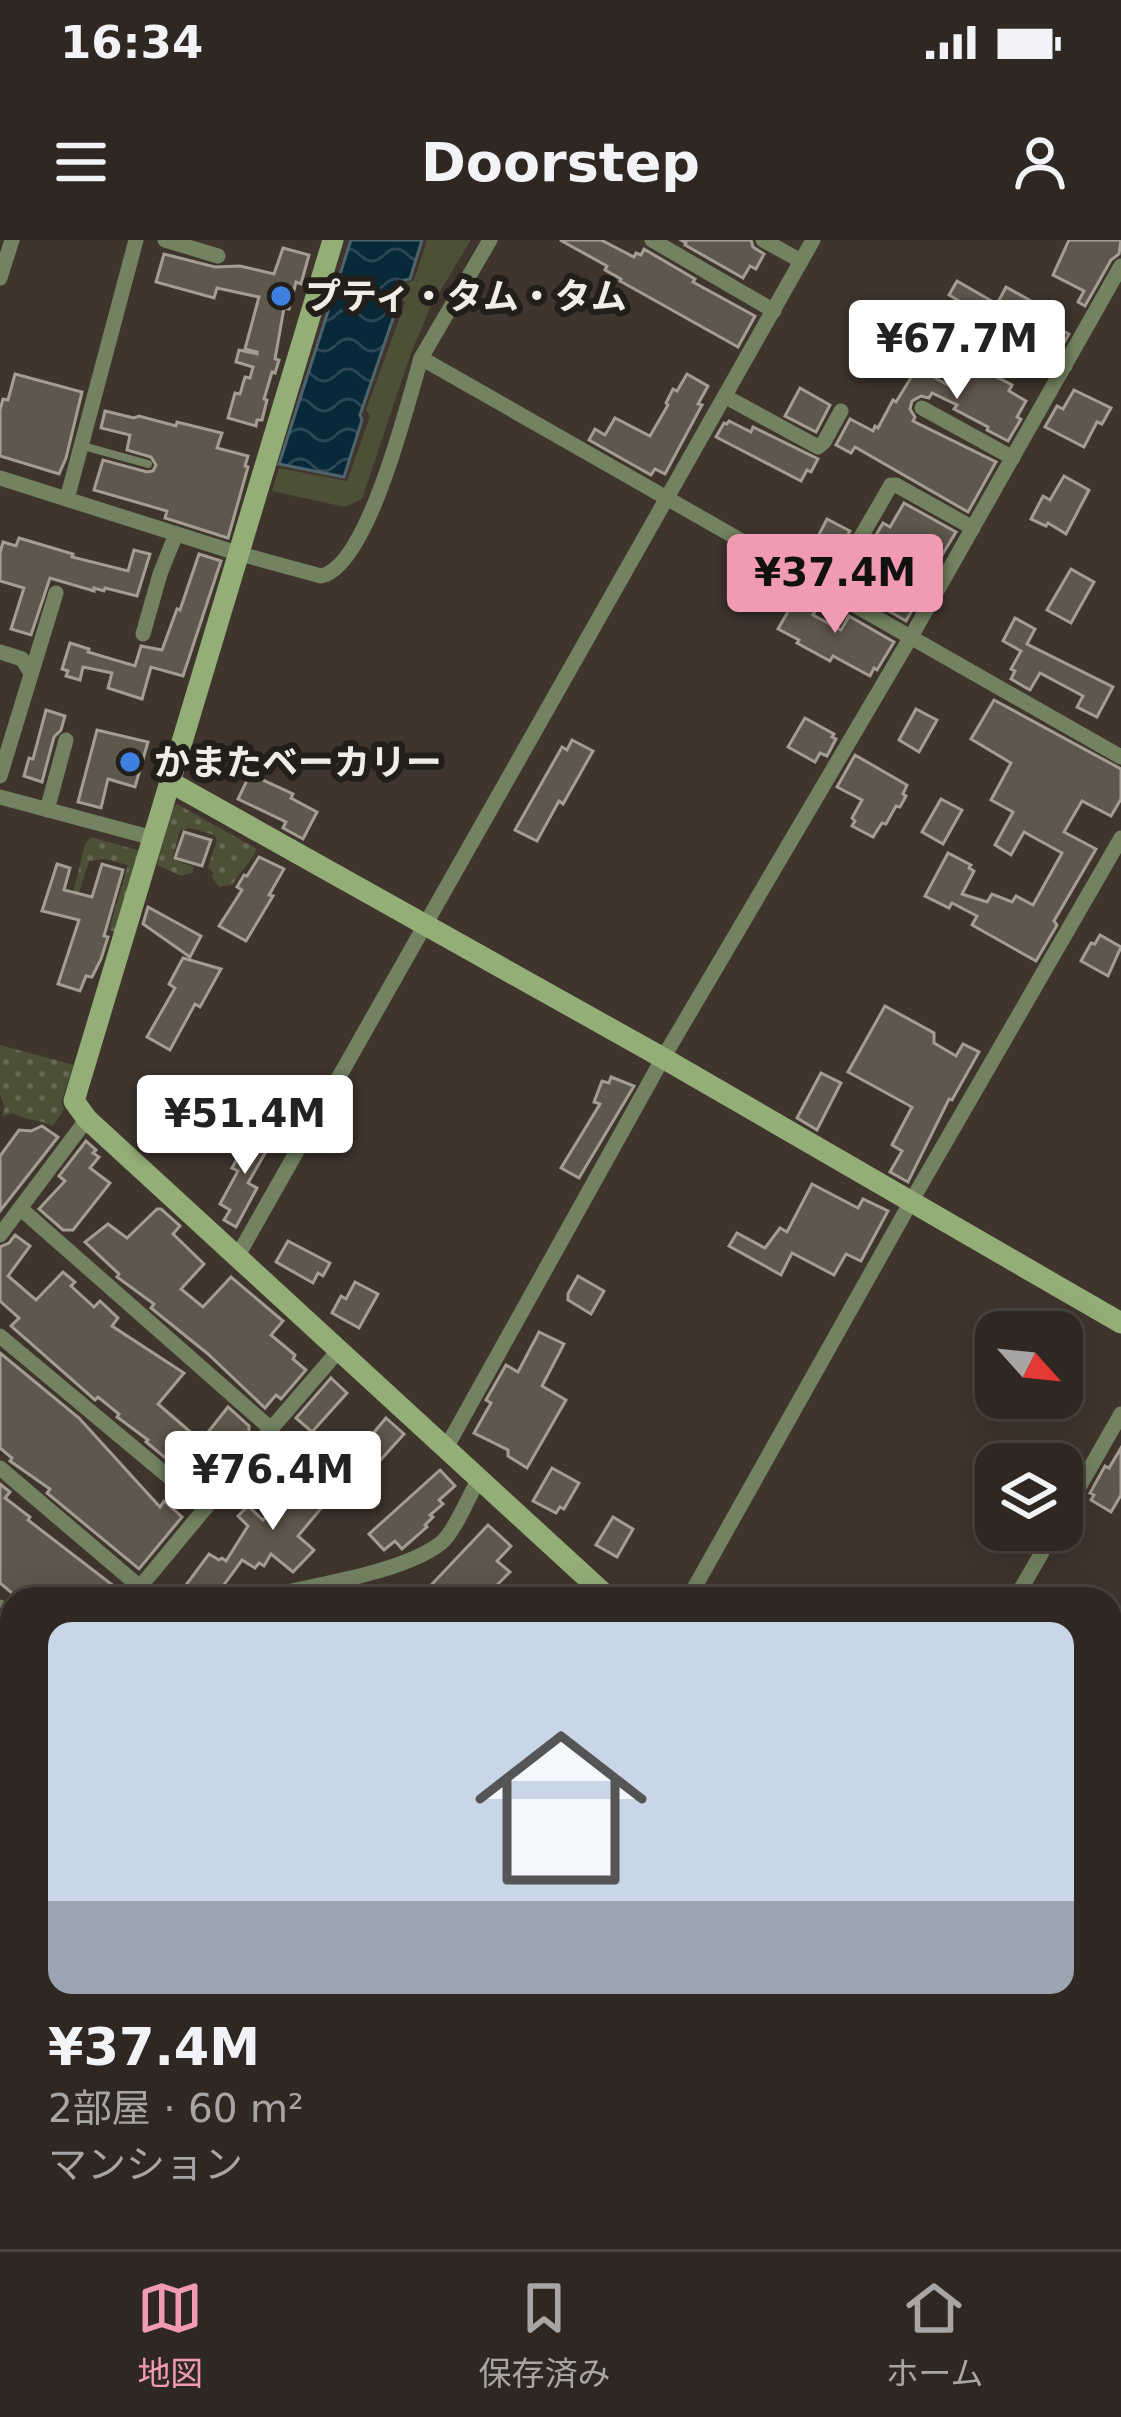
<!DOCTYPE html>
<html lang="ja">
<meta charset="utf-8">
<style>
body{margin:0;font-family:"DejaVu Sans","Noto Sans JP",sans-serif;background:#3b342f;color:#f1f3f6;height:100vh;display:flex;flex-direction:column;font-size:45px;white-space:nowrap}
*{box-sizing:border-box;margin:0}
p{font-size:39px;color:#a7a6a5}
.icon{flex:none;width:66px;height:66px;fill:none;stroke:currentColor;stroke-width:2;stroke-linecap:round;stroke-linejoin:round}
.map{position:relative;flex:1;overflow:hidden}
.sheet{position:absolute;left:0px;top:1347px;width:1122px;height:663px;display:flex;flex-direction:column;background:#2f2822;border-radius:36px 36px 0 0;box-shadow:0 6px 30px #0003,0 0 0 3px #4a4440}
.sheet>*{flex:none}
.needle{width:78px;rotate:117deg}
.fabs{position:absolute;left:975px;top:1071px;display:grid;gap:24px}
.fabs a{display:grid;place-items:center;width:108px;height:108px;border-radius:24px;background:#2f2822;box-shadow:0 6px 30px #0003,0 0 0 3px #4a4440;font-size:60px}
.price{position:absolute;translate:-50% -102px;padding:0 27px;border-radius:12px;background:#fff;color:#222;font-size:39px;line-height:78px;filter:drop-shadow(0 3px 6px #0008)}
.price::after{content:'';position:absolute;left:50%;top:72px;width:36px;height:27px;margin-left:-18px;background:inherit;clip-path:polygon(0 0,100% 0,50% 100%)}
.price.selected{background:#f19ab3;color:#111}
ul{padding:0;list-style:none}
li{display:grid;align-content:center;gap:24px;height:636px;padding:0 48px}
li span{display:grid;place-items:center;height:372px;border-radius:24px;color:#555}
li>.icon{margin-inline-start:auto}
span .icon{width:216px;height:216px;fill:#fffc;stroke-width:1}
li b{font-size:51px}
.status{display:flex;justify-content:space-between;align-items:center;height:84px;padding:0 60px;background:#2f2822;direction:ltr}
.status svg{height:33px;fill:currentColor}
header{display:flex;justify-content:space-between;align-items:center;height:156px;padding:0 48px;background:#2f2822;font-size:54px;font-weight:800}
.tab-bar{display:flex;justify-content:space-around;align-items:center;height:168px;border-top:3px solid #4a4440;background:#2f2822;font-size:33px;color:#a7a6a5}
.tab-bar a{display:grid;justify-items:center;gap:6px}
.tab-bar .selected{color:#f19ab3}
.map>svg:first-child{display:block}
</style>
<div class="status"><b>16:34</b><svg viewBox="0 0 49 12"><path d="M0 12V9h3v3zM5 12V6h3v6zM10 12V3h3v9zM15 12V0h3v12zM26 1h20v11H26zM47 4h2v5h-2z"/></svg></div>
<header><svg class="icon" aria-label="menu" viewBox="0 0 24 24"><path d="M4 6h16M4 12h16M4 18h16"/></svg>Doorstep<svg class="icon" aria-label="person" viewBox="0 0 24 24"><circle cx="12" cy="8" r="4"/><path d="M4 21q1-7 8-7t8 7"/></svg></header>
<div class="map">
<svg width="1121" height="2009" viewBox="0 0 1121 2009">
<defs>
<pattern id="grass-dots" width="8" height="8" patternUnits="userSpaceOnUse" patternTransform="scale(3)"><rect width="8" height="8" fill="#4b5037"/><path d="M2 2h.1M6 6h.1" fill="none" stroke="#656954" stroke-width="1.8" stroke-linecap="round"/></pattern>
<pattern id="forest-firs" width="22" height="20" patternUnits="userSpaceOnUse" patternTransform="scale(3)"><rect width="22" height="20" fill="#4b5037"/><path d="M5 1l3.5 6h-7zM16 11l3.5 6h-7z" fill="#656954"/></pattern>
<pattern id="water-waves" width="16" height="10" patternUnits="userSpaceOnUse" patternTransform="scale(3)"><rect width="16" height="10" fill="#082939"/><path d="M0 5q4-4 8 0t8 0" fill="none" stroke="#2c4856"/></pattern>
</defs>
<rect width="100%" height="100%" fill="#3f352d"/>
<g fill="url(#grass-dots)">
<path d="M177,564l80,45c-7,14 -17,23 -25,36l-13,2 -7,-10 1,-5 -5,-4 9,-28 -3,-5 -24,-7 -10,3 -8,28 22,8 -1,5 -12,4 -24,-11 16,-58z"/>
<path d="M91,597l49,14 -24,81 -7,-2 19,-65 -24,-6 -15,2 -11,35 -5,-3 12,-49z"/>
<path d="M0,805l74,20 -13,37 3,7 -11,17c-14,-7 -27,-5 -40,-13l-11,3 3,-8 -5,-13z"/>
</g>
<g fill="url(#forest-firs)">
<path d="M0,1753l12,3v187l-12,5z"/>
<path d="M567,1998h331l18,11h-331z"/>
</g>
<g fill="#4b5037">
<path d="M427,0h44l-41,68 -19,45 -49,146 -17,8 -73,-16 7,-23 68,13 23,-64 -4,-7 39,-107 -5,-7 4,-12 10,-4z"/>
<path d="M1110,1831l11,10v168h-202l-13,-11h204z"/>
</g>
<path fill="url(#water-waves)" stroke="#4e646d" stroke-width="3" d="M351,0h71l-12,39 -9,2 -7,17 5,3 -39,114 2,5 -18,57 -65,-13z"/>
<g fill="#5e574c" stroke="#a59d91" stroke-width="3">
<path d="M560,0h41l33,17 2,-4 5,2 3,-6 51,30 -2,3 62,34 -17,31 -118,-66 1,-2 -16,-9 2,-4z"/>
<path d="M681,0h70l2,7 11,7 -8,15 -6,-3 -7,12 -58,-33 1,-2z"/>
<path d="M1069,0h52l-2,14 -8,6 -26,46 -7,-4 6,-11 -31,-16z"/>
<path d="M283,8l26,7 -8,29 -5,-2 -7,27 -5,-1 -9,51 4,1 -4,13 -3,-1 -8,27 3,1 -5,20h-5l-1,6 -28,-8 7,-25 5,1 5,-17 5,1 3,-11 -17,-5 3,-12 18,4v-2l-12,-3 14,-52 -42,-9 -3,10 -58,-16 8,-28 51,13 25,-1 34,8z"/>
<path d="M957,41l40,23 9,-17 43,24 -5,9 25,14 -9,16 -71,-37h-9l-5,4 -2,9 3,5 32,19 -13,26 17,9 -3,6 17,10 -9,16 4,2 -13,22 -21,-11 1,-3 -34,-18 3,-4 -25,-12 -3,5 -8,-2 -9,5 -2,8 5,8 -2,4 83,41 -28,50 -113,-65 -4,6 -15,-8 14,-26 23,12 2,-5 3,2 15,-28 3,2 21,-34 33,18 15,-30 -14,-7 2,-4 -10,-5 20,-37 -14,-8z"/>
<path d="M15,134l67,18 -16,66 -7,16 -59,-18v-46l3,-11 5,1z"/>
<path d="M687,134l21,12 -10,18 4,1 -37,69 -10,-5 -4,6 -62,-35 6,-11 10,6 10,-17 35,18 18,-31 -2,-2 7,-14 4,2z"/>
<path d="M800,148l30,17 -14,27 -31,-16z"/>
<path d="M1074,150l37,18 -9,16 -5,-2 -13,25 -39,-20 12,-21 6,3z"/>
<path d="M105,171l29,7 5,-2 37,10 1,-4 45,11 -5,15 31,8 -3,10 3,1 -20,71 -63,-20 2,-7 -73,-21 9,-30 44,12 6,-1 3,-6 -5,-8 -24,-7 3,-15 -29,-7z"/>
<path d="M729,181l22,11 2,-5 65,32 -7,13 -4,-2 -6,11 -85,-44 8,-14 3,1z"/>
<path d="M1064,236l25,14 -23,44 -18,-11 -2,3 -15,-7 12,-23 7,4z"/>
<path d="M904,263l52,29 -26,43 -31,-17 -15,28 32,17 -10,18 -60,-35 37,-63 7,4z"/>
<path d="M827,279l23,12 -25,44 -17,-10 11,-21 -4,-2z"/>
<path d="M19,298l54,16 -1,3 56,14 6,-21 16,4 -13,42 -32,-8 -1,3 -10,-3v3l-44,-13 -19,57 -20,-6 13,-41 -24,-7v-28l3,-11 13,4z"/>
<path d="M199,314l22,7 -38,115 -32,-9 -9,32 -34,-11 4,-15 -29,-6 -3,13 -14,-4 2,-5 -6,-2 8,-26 19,6 -1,3 47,14 6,-20 21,4 15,-41 3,1z"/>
<path d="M1071,329l23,13 -23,41 -24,-13z"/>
<path d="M801,349l20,11 -8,15 28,15 8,-14 45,26 -17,28 -3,-2 -4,8 -37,-20 -3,5 -33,-18 2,-3 -21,-11z"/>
<path d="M1015,378l20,11 -8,15 86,43 -16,30 -20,-10 6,-11 -43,-23 -10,17 -19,-11 4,-8 -4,-2 10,-18 -18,-10z"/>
<path d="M994,460l127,69v30l-10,17 -29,-15 -18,31 32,17 -42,72 3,4 -21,36 -64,-36 5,-9 -25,-13 -3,5 -24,-12 23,-43 23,12 -2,3 5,3 -12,23 25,8 5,-8 20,8 4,-6 17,9 29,-52 -38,-21 -13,23 -16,-10 18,-33 -22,-12 20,-37 -40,-24z"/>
<path d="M916,469l21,11 -18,32 -20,-12z"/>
<path d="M46,470l19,6 -4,14 -7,7 -12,45 -18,-6 5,-18 4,1z"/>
<path d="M805,478l29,16 -2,3 4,2 -9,17 -7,-3 -5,9 -27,-15z"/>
<path d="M97,490l51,12 -13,45 -27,-8 -7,29 -23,-6z"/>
<path d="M572,500l21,11 -30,53 -4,-3 -22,40 -22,-11 47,-83 5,3z"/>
<path d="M855,515l52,30 -4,9 3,2 -6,11 -4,-1 -10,18 -4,-1 -9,14 -21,-11 3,-5 -3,-3 10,-18 -25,-13z"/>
<path d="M250,534l43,20 -2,4 26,14 -14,27 -20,-11 3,-6 -48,-23z"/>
<path d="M941,559l21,11 -19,34 -21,-12z"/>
<path d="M184,592l27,8 -9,26 -27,-8z"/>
<path d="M259,617l25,12 -15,26 4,1 -27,45 -27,-15 23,-36 -5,-3 7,-12 3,1z"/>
<path d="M57,624l13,4 -6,22 28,7 10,-33 21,6 -19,66 4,1 -7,22 -9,18 -6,-1 -6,15 -22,-7 21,-64 -37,-9z"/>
<path d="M148,667l53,29 -11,21 -47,-33z"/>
<path d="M1100,695l21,12 -13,29 -27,-15 10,-18 4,1z"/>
<path d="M183,718l38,11 -21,38 -5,-3 -25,46 -23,-13 28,-49 -6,-4z"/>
<path d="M885,766l49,27v10l22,13 7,-12 16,8 -27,48 -3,-1 -41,83 -18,-10 12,-21 -10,-6 20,-38 -64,-35z"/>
<path d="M821,833l20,10 -24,47 -20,-12z"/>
<path d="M611,837l23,9 -55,92 -18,-10 39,-64 -6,-2 8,-21 7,2z"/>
<path d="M42,886l16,11 -58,74v-55l19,-26 12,1z"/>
<path d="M252,890l20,11 -24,42 9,5 -21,39 -12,-7 6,-10 -10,-6 18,-33 -6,-3z"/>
<path d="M86,901l10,9 -3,3 6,4 -9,11 20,15 -37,47h-10l-24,-21 26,-28 -6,-5z"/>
<path d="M812,944l46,24 5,-9 25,12 -27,50 -15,-7 -12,21 -42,-22 -11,22 -52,-29 8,-13 28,15 15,-20 7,4z"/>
<path d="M157,969h4l19,17 -7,8 31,30 -23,25 22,18 28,-30 52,44 -12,14 24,20 -2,4 13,11 -25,29 -5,-4 -11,13 -57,-54 -57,-46 3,-4 -37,-27 2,-3 -34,-32 23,-18 19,14z"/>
<path d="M15,995l15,11 -22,30 28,24 27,-28 12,10 -4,4 23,21 6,-6 18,17 -6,8 72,47 -26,31 43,37 27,-34 21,19v11l-46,52 -57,-47 2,-2 -31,-23 2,-3 -21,-17 -3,3 -84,-74 8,-8 -19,-17v-54l9,-4z"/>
<path d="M288,1001l42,22 -7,13 -5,-3 -5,10 -37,-21z"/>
<path d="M578,1036l26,15 -13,23 -23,-14v-6z"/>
<path d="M355,1042l23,12 -19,34 -27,-15 9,-17 5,3z"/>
<path d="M539,1092l25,12 -22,42 24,14 -39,68 -19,-12v-6l-34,-17 17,-30 -5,-3 20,-35 12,7z"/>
<path d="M0,1113l79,65 81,89 4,-6 18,16 -43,52 -92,-76 3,-4 -40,-28 2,-3 -12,-10z"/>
<path d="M331,1138l16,15 -35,39 -16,-14z"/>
<path d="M386,1178l18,16 -27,30 -17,-15z"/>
<path d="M1121,1208v47l-10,17 -20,-12 3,-5 -4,-2 15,-27 4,2z"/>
<path d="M328,1217l21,18 -51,61 16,14 -21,22 -22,-18 -7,12 -5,-3 -4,5 -13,-8 -24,33 -5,-4 -8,10 -19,-14 23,-31 10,6 3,-2 4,3 22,-35 -10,-10 10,-10 15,14 8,-8 6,6z"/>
<path d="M552,1228l27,15 -15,26 -4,-2 -4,6 -23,-12z"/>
<path d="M440,1230l15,16 -16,14 4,4 -13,11 3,2 -8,8 2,2 -25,22 -7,-8 -11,9 -15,-16z"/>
<path d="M0,1244l10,8 -5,6 25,19 -2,3 91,70 -7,9h-93l-19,-16z"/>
<path d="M613,1277l20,12 -16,28 -21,-12z"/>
<path d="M488,1285l23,21 -14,15 13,11 -14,14 5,5 -7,8h-76z"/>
</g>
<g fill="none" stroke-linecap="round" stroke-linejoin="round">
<g stroke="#738361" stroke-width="8">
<path d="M83,206l65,18"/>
<path d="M0,1959l12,-4"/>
<path d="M123,2009l8,-11"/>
<path d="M469,2009l13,-11"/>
</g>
<g stroke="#738361" stroke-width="15">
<path d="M165,0l53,16"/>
<path d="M652,0l122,71"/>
<path d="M763,0l38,21"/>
<path d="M0,38l12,-38"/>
<path d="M985,84l80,42"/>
<path d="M421,118l69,-118"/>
<path d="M726,157l92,50 6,-5 17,-31"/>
<path d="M922,168l91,50"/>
<path d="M0,238l240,76 81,22c47,-9 87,-174 100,-218l700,399"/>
<path d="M67,259l69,-259"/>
<path d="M830,350l61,-105h5l77,43"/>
<path d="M143,394l17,-60 16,-40"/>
<path d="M0,412l22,7 9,14"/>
<path d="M0,536l56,-183"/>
<path d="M0,557l153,41"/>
<path d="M47,570l19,-70"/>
<path d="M20,968l251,221 68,-79"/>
<path d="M0,995l87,-116"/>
<path d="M237,1017l576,-1017"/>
<path d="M0,1096l206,172"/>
<path d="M446,1208l217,-390 249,-423 209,-369"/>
<path d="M0,1228l140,119"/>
<path d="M1062,1277l59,-103"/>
<path d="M130,1359l141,-170"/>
<path d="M237,1359c14,-6 29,-2 45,-6 44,-10 123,-22 159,-50 14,-11 28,-48 38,-64"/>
<path d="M688,1359l224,-399 209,-362"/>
<path d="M1015,1359l40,-69"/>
<path d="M0,1367l12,11"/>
<path d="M0,1466l12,-5"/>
<path d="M0,1582l6,36 6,107"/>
<path d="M1110,1707l11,6"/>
<path d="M447,1998l7,11"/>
<path d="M330,2009l1,-11"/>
</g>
<g stroke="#94ae77" stroke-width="21">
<path d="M333,0l-259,861 13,18 523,480"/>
<path d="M170,542l493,276 458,265"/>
<path d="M1110,1768l11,-20"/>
<path d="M1110,1815l11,10"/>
</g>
</g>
<g fill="#3f7fe0" stroke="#221e1a" stroke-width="4.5">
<circle cx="281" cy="56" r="12"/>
<circle cx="130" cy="522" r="12"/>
</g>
<g text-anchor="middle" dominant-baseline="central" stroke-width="12" stroke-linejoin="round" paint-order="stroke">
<g font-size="36" font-weight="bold" fill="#f2ece7" stroke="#221e1a" text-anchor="start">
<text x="305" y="56">プティ・タム・タム</text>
<text x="154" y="522">かまたベーカリー</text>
</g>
</g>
</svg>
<div class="fabs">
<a><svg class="needle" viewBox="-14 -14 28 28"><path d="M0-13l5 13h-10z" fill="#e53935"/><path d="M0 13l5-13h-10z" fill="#a7a6a5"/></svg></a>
<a><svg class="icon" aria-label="layers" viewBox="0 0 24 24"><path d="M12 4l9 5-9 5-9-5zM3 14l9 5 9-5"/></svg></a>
</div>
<b class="price" style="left:957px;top:162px">¥67.7M</b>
<b class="price selected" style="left:835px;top:396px">¥37.4M</b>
<b class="price" style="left:245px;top:937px">¥51.4M</b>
<b class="price" style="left:273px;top:1293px">¥76.4M</b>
<section class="sheet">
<ul>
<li><span style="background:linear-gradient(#c9d6e8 75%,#9aa5b1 0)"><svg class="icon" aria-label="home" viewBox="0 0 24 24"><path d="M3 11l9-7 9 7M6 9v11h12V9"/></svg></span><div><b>¥37.4M</b><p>2部屋 · 60 m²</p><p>マンション</p></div></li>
</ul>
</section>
</div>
<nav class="tab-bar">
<a class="selected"><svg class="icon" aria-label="map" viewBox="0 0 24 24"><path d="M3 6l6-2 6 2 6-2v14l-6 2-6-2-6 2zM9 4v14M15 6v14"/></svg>地図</a>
<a><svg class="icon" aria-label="saved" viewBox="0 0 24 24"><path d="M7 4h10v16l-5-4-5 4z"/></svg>保存済み</a>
<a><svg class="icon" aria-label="home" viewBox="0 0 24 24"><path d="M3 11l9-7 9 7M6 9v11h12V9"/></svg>ホーム</a>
</nav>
